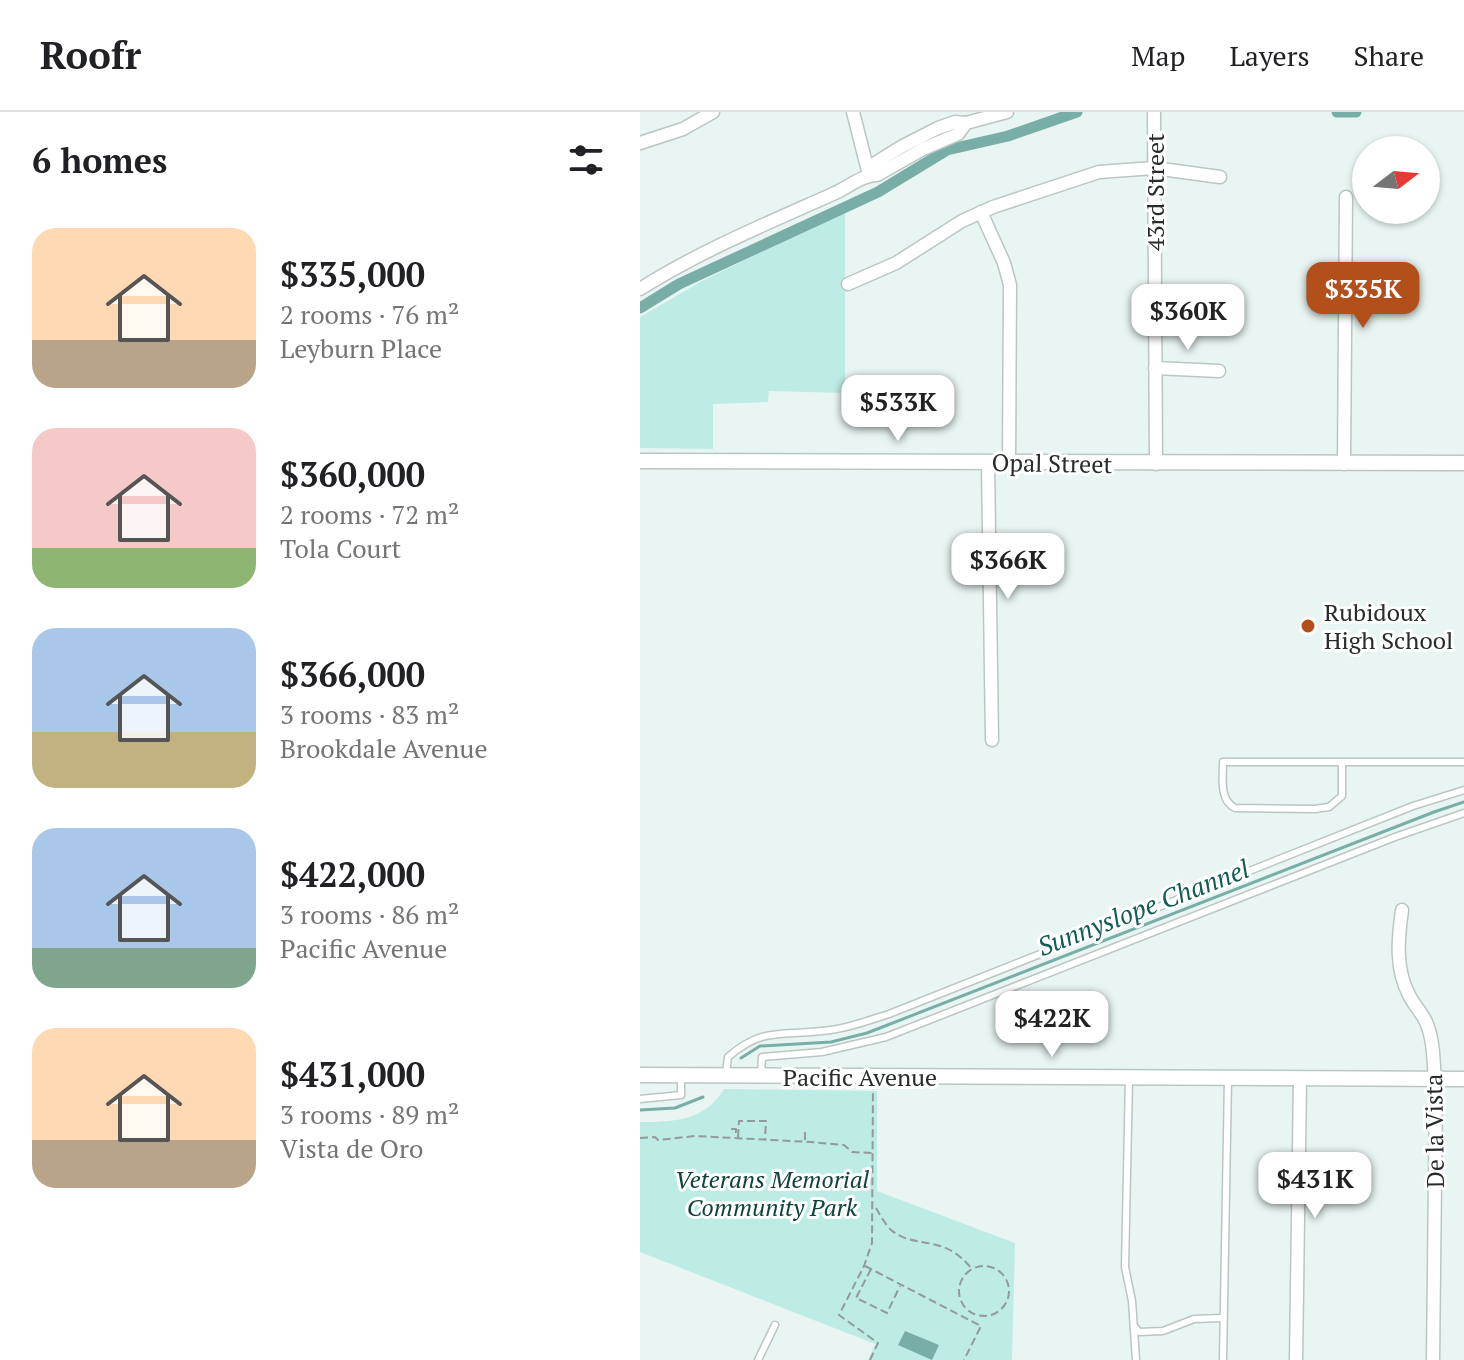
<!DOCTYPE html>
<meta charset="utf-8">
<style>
body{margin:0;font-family:"PT Serif",serif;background:#f2f2f2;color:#202124;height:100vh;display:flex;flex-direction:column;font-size:30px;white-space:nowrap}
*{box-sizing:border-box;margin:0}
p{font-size:26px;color:#757577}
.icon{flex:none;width:44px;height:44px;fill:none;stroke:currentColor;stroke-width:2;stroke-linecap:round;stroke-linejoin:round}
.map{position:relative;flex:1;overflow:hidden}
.panel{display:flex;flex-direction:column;background:#fff;width:640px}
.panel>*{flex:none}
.needle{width:52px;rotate:74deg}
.controls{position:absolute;left:712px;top:24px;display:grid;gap:16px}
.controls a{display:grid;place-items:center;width:88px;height:88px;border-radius:50%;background:#fff;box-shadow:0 2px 6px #0004;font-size:40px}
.price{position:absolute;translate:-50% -68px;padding:0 18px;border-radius:16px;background:#fff;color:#222;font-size:26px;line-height:52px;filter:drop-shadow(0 2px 4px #0008)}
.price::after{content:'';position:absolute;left:50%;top:48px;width:24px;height:18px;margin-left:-12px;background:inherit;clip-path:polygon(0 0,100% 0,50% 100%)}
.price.active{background:#b34f1b;color:#fff}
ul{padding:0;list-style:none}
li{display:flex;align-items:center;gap:24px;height:200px;padding:0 32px}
li span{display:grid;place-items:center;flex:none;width:224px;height:160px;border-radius:24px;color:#555}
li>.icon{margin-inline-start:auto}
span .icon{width:96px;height:96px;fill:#fffc;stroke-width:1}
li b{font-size:34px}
h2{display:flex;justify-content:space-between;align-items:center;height:96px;padding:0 32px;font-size:34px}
header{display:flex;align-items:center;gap:48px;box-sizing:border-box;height:112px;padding:0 40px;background:#fff;border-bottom:2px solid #e0e0e0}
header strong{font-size:38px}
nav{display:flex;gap:44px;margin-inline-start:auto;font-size:28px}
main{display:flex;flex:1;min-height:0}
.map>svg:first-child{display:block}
</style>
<header>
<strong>Roofr</strong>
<nav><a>Map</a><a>Layers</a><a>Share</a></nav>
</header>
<main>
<section class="panel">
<h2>6 homes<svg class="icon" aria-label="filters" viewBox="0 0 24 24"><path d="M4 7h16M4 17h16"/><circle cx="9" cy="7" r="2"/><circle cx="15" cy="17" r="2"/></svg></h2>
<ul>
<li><span style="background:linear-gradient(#ffd9b3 70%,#b9a48a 0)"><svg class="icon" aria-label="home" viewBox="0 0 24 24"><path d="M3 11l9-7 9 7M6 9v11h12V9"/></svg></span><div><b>$335,000</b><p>2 rooms · 76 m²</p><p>Leyburn Place</p></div></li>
<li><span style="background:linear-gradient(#f6c9c9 75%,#8fb573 0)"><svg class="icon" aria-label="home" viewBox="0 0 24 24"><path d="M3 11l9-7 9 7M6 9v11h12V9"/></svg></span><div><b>$360,000</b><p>2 rooms · 72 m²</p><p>Tola Court</p></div></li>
<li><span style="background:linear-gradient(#a9c7e8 65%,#c2b280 0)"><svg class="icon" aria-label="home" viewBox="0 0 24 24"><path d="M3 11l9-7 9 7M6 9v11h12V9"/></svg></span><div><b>$366,000</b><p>3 rooms · 83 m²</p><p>Brookdale Avenue</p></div></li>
<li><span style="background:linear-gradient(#a9c7e8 75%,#7fa58c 0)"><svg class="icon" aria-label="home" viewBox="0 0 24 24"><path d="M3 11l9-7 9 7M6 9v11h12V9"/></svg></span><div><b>$422,000</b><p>3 rooms · 86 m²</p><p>Pacific Avenue</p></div></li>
<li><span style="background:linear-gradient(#ffd9b3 70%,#b9a48a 0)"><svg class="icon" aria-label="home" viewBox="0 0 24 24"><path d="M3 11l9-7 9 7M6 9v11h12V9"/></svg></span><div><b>$431,000</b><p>3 rooms · 89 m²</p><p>Vista de Oro</p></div></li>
</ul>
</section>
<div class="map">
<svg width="824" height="1248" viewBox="0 0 824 1248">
<rect width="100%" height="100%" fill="#e9f5f3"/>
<g fill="#bdece5">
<path d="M205,99v182l-76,-2 -1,11 -55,2v45l-73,-1v-131l62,-36z"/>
<path d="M84,977l153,2v100l138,52 -3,117h-144l7,-16 -235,-92v-130c34,0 65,-1 84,-33z"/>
</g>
<path fill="#78aea6" d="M265,1219l34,14 -7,15 -34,-15z"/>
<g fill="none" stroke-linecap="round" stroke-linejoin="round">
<g stroke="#78aea6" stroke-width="3">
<path d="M101,946l19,-12 71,-4 36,-9 567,-221 30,-10"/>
<path d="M0,998l35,-2 28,-11"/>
</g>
<g stroke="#78aea6" stroke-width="11">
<path d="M697,0h19"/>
<path d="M0,196l39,-24 199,-92 69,-42 61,-14 69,-24"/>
</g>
<g stroke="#bbc6c4" stroke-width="9">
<g id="service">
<path d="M702,650v34l-13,11 -14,2 -80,-1c-16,-8 -12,-30 -12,-46h241"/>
<path d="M86,961l2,-16c35,-30 52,-21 94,-26 23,-2 45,-10 67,-17l524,-208 51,-16"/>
<path d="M121,963l1,-18 60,-5 64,-15 509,-200 69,-24"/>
<path d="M489,966l-4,189 7,34 4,59"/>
<path d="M0,987l41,-4v-19"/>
<path d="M495,1215l4,5 24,-1 31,-12 28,-1"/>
<path d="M118,1248l17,-35"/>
<path d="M583,1248l5,-281"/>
</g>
</g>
<g stroke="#bbc6c4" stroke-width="15">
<g id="minor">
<path d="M213,0l16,63"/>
<path d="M514,0l2,352"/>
<path d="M0,31l43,-14 30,-17"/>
<path d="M229,63l3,-10 29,-18 37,-19 17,-6 11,1 41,-11"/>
<path d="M341,100l23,51 6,22 -1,178"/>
<path d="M208,172l48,-21 66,-42 31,-14 106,-35 55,-4 66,9"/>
<path d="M0,177c60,-38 128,-66 193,-95 14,-6 29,-19 44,-19l46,-26 35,-15 8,-11"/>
<path d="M515,256l64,3"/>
<path d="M348,351l4,277"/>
<path d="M704,352l2,-267"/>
<path d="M762,798c-4,29 -7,58 7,85 5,10 13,18 17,27 9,20 7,46 10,68l-3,270"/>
<path d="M656,1248l4,-281"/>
</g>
</g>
<g stroke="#bbc6c4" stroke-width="17">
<g id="tertiary">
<path d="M0,349l824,2"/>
<path d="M0,963l824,4"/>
</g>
</g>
<g stroke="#929b99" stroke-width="2" stroke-dasharray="8 4" stroke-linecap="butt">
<path d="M92,1017h4v3l-4,-1z"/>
<path d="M98,1025l1,-16h27l-1,18"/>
<path d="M0,1026l15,-1 3,3 37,-4 116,6 33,3 8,7 20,1"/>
<path d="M165,1028v-12"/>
<path d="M236,1096c4,7 9,16 15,22 24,20 52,3 80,38"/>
<path d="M225,1154l116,60 -17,34"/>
<circle cx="344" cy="1179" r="25"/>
<path d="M231,1157l-15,29 31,15 13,-27"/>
<path d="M230,1248l8,-17 -39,-28 25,-49 8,-23 1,-156"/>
</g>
<use href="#service" stroke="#fff" stroke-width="6"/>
<use href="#minor" stroke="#fff" stroke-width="12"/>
<use href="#tertiary" stroke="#fff" stroke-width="14"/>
</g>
<circle fill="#b34f1b" stroke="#fff" stroke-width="3" cx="668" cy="514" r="8"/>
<g text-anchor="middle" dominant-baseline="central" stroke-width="6" stroke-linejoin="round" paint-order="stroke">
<g font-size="24" fill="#282c2b" stroke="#fff">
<text transform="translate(515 80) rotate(-90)">43rd Street</text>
<text transform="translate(412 351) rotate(1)">Opal Street</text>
<text x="220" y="965">Pacific Avenue</text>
<text transform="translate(794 1019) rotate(-91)">De la Vista</text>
</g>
<g font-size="24" fill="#282c2b" stroke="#fff" text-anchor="start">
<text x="684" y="500">Rubidoux<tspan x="684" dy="28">High School</tspan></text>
</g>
<g font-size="24" font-style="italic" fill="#11433d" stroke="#fff">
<text x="132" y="1067">Veterans Memorial<tspan x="132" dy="28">Community Park</tspan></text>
</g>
<g font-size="26" font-style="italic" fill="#115c54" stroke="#fff">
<text transform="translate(503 795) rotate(-21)">Sunnyslope Channel</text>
</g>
</g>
</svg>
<div class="controls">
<a><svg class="needle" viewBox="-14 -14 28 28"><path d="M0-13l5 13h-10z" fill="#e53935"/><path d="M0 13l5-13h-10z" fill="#757577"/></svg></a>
</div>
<b class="price active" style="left:723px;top:218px">$335K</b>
<b class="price" style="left:548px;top:240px">$360K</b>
<b class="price" style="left:258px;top:331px">$533K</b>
<b class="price" style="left:368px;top:489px">$366K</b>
<b class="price" style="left:412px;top:947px">$422K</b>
<b class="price" style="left:675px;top:1108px">$431K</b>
</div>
</main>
